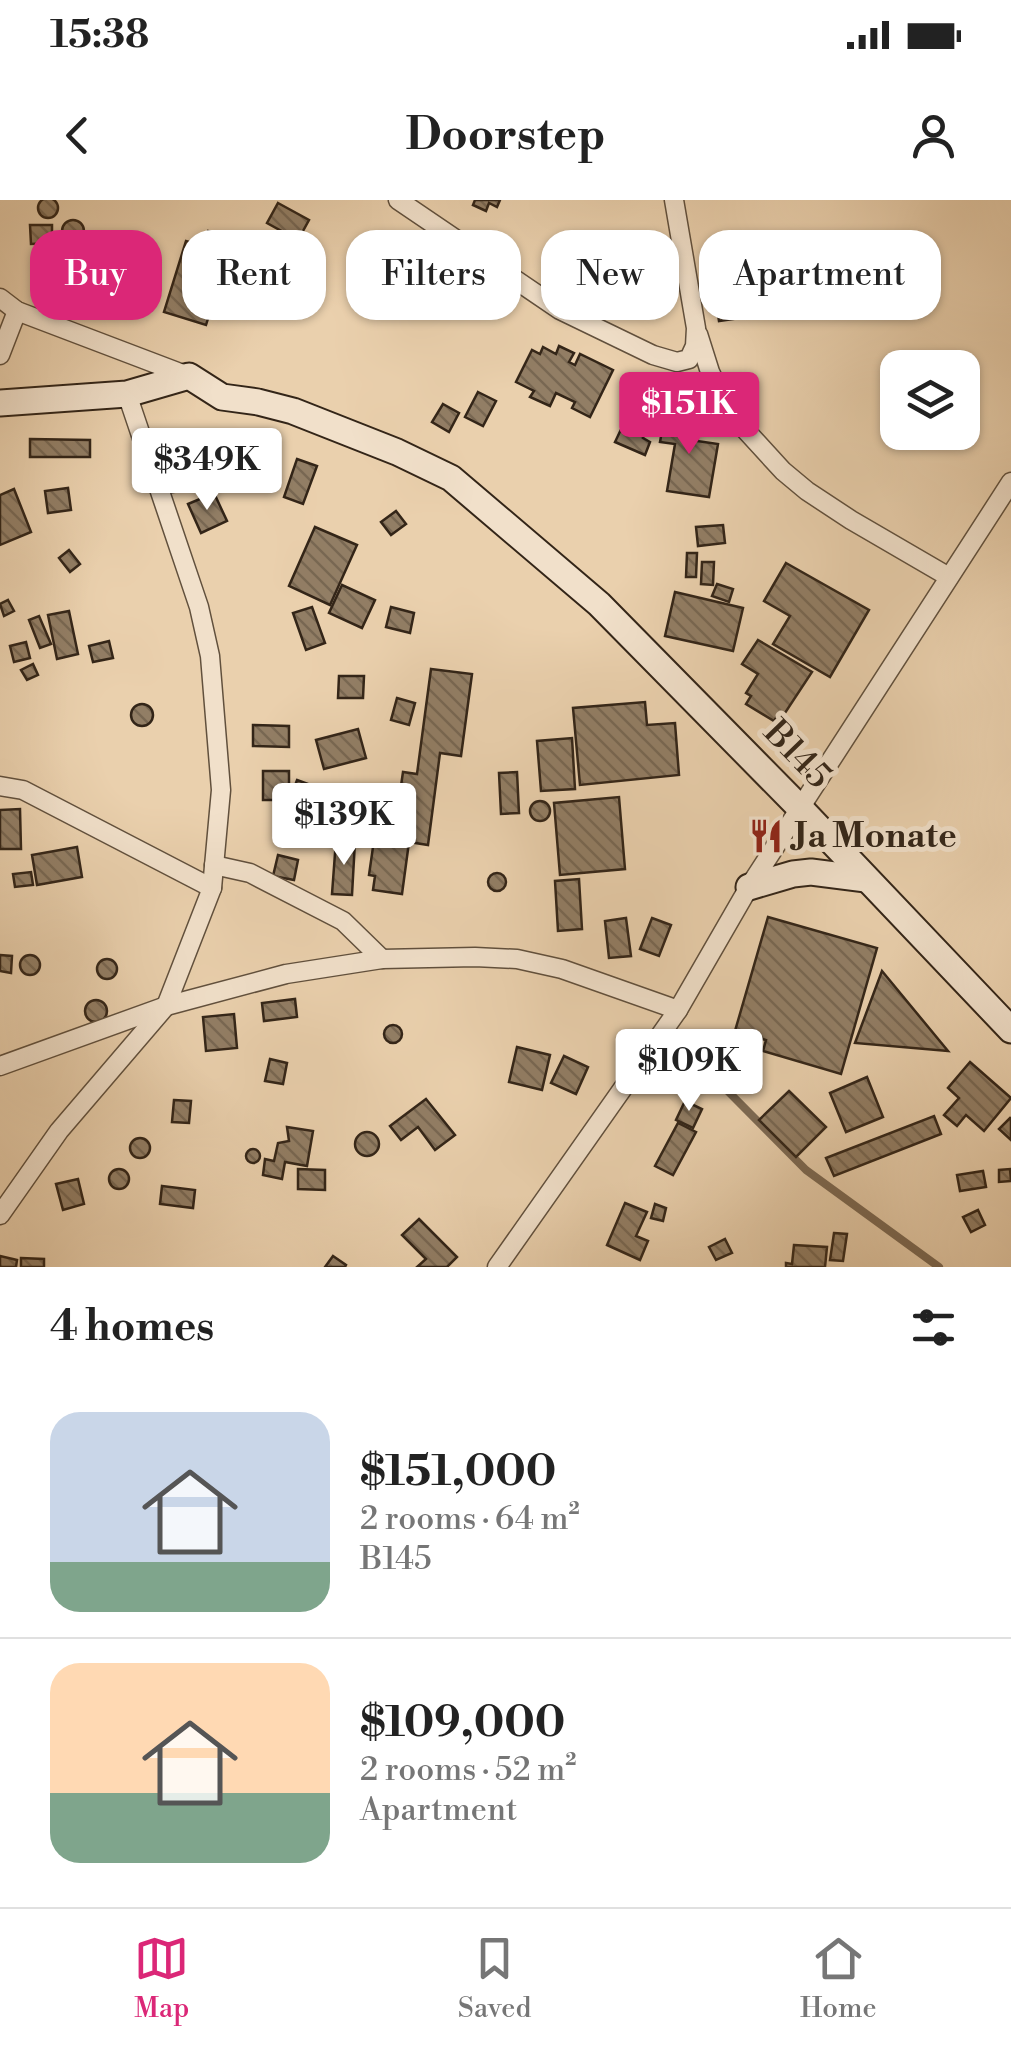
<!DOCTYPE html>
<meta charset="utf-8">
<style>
body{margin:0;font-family:"Libre Bodoni",serif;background:#f6f6f6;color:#222;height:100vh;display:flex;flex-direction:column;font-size:38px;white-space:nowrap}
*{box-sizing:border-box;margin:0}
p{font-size:32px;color:#767676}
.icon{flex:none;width:55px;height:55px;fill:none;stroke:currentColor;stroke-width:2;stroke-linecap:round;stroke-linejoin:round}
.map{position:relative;height:1067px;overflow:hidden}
.panel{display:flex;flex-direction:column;background:#fff;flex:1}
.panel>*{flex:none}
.banner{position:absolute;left:30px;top:30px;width:952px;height:90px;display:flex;gap:20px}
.fabs{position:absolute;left:880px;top:150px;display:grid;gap:20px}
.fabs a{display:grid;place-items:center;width:100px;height:100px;border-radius:20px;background:#fff;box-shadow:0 2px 8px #0004;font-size:50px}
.price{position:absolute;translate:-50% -85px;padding:0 22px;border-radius:10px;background:#fff;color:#222;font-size:32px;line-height:65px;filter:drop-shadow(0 2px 5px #0008)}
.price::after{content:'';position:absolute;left:50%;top:60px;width:30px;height:22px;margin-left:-15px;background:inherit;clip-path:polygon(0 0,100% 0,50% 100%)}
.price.selected{background:#db2777;color:#fff}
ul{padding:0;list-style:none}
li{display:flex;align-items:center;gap:30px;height:250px;padding:0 50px}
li+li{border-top:2px solid #e0e0e0}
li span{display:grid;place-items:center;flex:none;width:280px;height:200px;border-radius:30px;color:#555}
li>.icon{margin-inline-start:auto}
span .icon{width:120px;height:120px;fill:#fffc;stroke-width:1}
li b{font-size:42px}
h2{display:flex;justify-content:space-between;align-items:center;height:120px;padding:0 50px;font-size:42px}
.tag{padding:0 35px;border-radius:30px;background:#fff;box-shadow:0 2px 8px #0004;font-size:35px;line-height:90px}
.tag.selected{background:#db2777;color:#fff}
.status{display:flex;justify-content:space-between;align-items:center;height:70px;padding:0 50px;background:#fff;direction:ltr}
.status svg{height:28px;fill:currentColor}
header{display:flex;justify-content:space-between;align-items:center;height:130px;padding:0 50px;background:#fff;font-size:45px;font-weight:700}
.tab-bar{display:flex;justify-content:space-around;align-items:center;height:140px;border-top:2px solid #e0e0e0;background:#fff;font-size:28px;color:#767676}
.tab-bar a{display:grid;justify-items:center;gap:5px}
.tab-bar .selected{color:#db2777}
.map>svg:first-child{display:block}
</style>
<div class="status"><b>15:38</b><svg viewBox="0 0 49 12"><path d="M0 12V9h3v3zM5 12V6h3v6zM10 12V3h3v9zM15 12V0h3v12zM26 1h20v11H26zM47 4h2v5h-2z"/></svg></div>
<header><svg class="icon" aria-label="back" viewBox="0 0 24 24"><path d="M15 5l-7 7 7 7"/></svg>Doorstep<svg class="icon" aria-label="person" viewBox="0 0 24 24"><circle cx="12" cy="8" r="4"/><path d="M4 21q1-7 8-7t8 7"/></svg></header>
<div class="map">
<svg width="1011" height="1067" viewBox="0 0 1011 1067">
<defs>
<pattern id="building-back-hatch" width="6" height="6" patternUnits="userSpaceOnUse" patternTransform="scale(2.5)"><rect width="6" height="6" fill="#927e65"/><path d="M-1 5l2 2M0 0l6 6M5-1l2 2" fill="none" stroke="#786752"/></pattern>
</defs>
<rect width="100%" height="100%" fill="#ead0ad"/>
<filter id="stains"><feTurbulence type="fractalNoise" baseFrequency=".002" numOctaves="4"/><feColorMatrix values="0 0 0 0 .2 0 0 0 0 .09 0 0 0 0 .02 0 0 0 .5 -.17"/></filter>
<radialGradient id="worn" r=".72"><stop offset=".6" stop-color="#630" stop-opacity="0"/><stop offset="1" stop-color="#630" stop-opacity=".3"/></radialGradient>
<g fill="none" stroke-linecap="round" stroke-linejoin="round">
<path stroke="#7c6953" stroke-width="8" d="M688,851l118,119 133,97"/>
</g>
<g fill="url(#building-back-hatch)" stroke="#332518" stroke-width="2.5">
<circle cx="48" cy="8" r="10"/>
<path d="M475,0h25l-3,7 -8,-4 -3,8 -13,-6z"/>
<path d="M278,3l31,17 -11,20 -31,-17z"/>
<circle cx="73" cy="31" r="11"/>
<path d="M30,25h22v18l-21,1z"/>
<path d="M208,31l116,37 -14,44 -91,-29 -13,42 -42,-13 22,-71 18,5z"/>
<path d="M147,58l13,18 -15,11 -13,-19z"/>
<path d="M129,63l9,14 -11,8 -10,-14z"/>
<path d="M745,98l2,19 -28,4 -3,-19z"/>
<path d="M559,146l15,7 -5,9 6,3 5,-11 33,16 -23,47 -18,-9 3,-6 -19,-9 -6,13 -20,-9 4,-6 -18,-9 16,-32 8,4 3,-7 13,7z"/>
<path d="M478,192l18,9 -13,25 -18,-9z"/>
<path d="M443,204l16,9 -10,19 -17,-10z"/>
<path d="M665,214l36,6 -4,21 21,3 -9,53 -42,-6 8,-47 -15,-2z"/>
<path d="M625,221l21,8 -3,9 7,4 -5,13 -30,-13z"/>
<path d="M30,239l60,1v17h-60z"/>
<path d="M297,259l20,7 -14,38 -19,-7z"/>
<path d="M179,264l3,27 -17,2 -3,-27z"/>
<path d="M68,288l3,22 -23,3 -3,-22z"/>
<path d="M14,289l17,43 -31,13v-50z"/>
<path d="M214,293l13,28 -26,12 -13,-29z"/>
<path d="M396,311l10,13 -15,11 -10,-13z"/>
<path d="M723,325l2,18 -27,3 -2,-19z"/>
<path d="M315,327l42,18 -27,60 -41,-19z"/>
<path d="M69,350l11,14 -10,8 -11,-14z"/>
<path d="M687,353h10l-1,24h-10z"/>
<path d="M702,362h12l-1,23 -12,-1z"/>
<path d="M786,363l83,47 -39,67 -57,-33 17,-28 -26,-15z"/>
<path d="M717,384l16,5 -4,13 -17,-6z"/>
<path d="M342,385l33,15 -13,28 -33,-15z"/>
<path d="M675,392l68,16 -10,43 -68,-15z"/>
<path d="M8,400l6,11 -10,5 -4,-12z"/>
<path d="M312,407l13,36 -19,7 -13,-37z"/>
<path d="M391,407l23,6 -4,20 -24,-6z"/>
<path d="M69,411l9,43 -21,5 -9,-44z"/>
<path d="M39,416l12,28 -11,4 -11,-28z"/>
<path d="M758,440l54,32 -29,44 -4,-3 -5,8 -28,-17 5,-8 -5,-3 12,-19 -16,-10z"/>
<path d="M109,441l4,17 -20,4 -4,-16z"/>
<path d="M26,442l4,16 -16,4 -4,-16z"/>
<path d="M33,464l5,11 -11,5 -6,-10z"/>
<path d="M431,469l41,5 -11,82 -21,-3 -12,92 -19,-3 -7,52 -29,-4 2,-14 -6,-1 12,-84 19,2 3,-21 14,2z"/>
<path d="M339,476h25l-1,22h-25z"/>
<path d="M397,498l18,5 -6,22 -18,-5z"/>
<path d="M645,502l2,23 28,-2 4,52 -99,10 -7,-77z"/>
<circle cx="142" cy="515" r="11"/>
<path d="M253,525l36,1v21l-36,-1z"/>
<path d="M358,529l8,29 -42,11 -8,-29z"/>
<path d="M572,538l3,51 -34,2 -4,-50z"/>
<rect x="263" y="571" width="26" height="29"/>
<path d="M517,572l2,41 -18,1 -2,-41z"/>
<path d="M297,580l30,11 -18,49 -30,-11z"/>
<path d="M619,597l6,72 -65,6 -6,-72z"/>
<circle cx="540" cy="611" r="10"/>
<path d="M20,609l1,40h-21v-39z"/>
<path d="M336,640l19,1 -3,54 -20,-1z"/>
<path d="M77,647l5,30 -45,8 -5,-30z"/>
<path d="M278,655l20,5 -4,20 -21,-4z"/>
<path d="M31,672l2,13 -18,2 -2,-13z"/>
<circle cx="497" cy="682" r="9"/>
<path d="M579,679l3,50 -24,2 -3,-50z"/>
<path d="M768,717l109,31 -36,126 -78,-23 3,-11 -31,-9z"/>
<path d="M626,718l5,38 -22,2 -4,-37z"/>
<path d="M652,718l19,7 -12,31 -19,-7z"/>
<circle cx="30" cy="765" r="10"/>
<path d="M0,755l12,1 -1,17 -11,-2z"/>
<circle cx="107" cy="769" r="10"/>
<path d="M882,771l66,80 -93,-8z"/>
<path d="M295,799l2,18 -33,4 -2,-18z"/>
<circle cx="96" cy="811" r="11"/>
<path d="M234,814l3,34 -31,3 -3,-34z"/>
<circle cx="393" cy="834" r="9"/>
<path d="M517,847l33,8 -8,35 -33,-8z"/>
<path d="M564,856l24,11 -12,27 -25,-11z"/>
<path d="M270,859l17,4 -4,21 -18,-3z"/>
<path d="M970,862l41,36 -27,33 -18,-16 -9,11 -13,-11 15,-17 -11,-10z"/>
<path d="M867,877l16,40 -37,15 -16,-39z"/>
<path d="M789,891l37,36 -30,30 -37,-37z"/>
<path d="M426,899l29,36 -20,15 -17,-23 -17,13 -11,-14z"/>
<path d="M174,900l17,1 -2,22 -17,-1z"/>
<path d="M685,901l17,8 -9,19 -17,-8z"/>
<path d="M934,916l7,18 -107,42 -8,-18z"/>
<path d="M1010,918l1,1v21l-12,-11z"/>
<path d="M678,923l18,9 -23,43 -18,-9z"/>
<path d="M287,927l26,4 -6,35 -22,-4 -3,17 -19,-4 2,-16 9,2 4,-18 11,-2z"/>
<circle cx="367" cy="944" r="12"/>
<circle cx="140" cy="948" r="10"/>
<circle cx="253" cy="956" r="7"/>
<path d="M298,969l27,1v20l-27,-1z"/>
<path d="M1010,969l1,12 -12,1v-12z"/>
<circle cx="119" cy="979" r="10"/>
<path d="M983,971l3,16 -26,4 -3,-16z"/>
<path d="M78,979l6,25 -21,6 -7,-26z"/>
<path d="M162,986l33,4 -2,18 -33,-4z"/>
<path d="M625,1003l22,9 -11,24 12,5 -8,19 -33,-15z"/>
<path d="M655,1004l11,4 -3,13 -12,-3z"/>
<path d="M978,1010l7,15 -14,7 -8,-15z"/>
<path d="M419,1019l38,38 -10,10h-30l9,-8 -24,-24z"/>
<path d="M834,1033l13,1 -4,27 -13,-1z"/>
<path d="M725,1039l7,14 -16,7 -7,-13z"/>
<path d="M794,1045l33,2 -2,20h-39v-4l6,1z"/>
<path d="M0,1056l17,4 -1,7h-16z"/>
<path d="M333,1056l13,9 -1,2h-20z"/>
<path d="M21,1058l23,1v8h-23z"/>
</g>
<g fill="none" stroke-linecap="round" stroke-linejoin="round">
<g stroke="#61503d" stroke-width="21">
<g id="minor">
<path d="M398,0l162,110 93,45 24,7 12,-3 6,-13 1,-18 -22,-128"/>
<path d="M0,98l17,13 171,65"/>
<path d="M698,134l12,38 11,23 18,28 44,48 24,20 44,29 98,57"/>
<path d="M0,155l17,-44"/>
<path d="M0,586l23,4 189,98"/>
<path d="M214,665l36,8 93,48 39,38"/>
<path d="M0,866l166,-60 120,-32 96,-15 93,-2 42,2 45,10 116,41"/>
<path d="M0,1015l59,-84 107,-125 46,-118 9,-98 -11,-134 -11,-49 -72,-213"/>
<path d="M497,1067l181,-257 71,-123 262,-405"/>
</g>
</g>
<g stroke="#332518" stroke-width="29">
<g id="secondary">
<path d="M0,203l127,-9 62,-18 33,21 36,5 35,9 104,41 54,26 148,126 200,203 212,223"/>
<path d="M749,687l44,-13 18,-2 55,7"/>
</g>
</g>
<use href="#minor" stroke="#f1e0ca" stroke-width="18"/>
<use href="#secondary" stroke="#f1e0ca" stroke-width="25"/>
</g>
<defs>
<g id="restaurant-bare" transform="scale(2.7)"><path d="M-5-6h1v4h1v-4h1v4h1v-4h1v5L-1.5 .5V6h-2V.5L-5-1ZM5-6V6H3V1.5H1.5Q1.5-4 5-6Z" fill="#8f2418" stroke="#f1e0ca" stroke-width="2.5" paint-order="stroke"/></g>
</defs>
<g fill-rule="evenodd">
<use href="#restaurant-bare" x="766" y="636"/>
</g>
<g text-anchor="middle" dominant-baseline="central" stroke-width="10" stroke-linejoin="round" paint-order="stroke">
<g font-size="35" fill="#332518" stroke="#f1e0ca">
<text transform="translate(797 555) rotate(46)">B145</text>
</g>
<g font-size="35" font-weight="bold" fill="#332518" stroke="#f1e0ca" text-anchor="start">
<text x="794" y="636">Ja Monate</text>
</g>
</g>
<rect width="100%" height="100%" filter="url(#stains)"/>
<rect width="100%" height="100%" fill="url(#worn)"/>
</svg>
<div class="fabs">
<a><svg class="icon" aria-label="layers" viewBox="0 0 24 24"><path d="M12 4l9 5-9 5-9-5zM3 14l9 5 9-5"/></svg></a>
</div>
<b class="price selected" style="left:689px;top:257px">$151K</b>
<b class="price" style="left:207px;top:313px">$349K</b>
<b class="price" style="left:344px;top:668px">$139K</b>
<b class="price" style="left:689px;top:914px">$109K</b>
<div class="banner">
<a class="tag selected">Buy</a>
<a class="tag">Rent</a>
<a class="tag">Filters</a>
<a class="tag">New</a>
<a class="tag">Apartment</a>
</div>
</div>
<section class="panel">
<h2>4 homes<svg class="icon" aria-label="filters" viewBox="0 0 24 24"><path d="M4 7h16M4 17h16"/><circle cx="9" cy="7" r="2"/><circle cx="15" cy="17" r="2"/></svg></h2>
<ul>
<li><span style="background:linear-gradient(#c9d6e8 75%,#7fa58c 0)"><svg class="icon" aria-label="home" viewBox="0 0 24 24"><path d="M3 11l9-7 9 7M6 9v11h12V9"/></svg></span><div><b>$151,000</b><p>2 rooms · 64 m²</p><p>B145</p></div></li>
<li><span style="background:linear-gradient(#ffd9b3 65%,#7fa58c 0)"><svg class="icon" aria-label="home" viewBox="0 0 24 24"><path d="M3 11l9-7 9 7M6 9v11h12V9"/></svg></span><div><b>$109,000</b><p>2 rooms · 52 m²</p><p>Apartment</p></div></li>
</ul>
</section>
<nav class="tab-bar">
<a class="selected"><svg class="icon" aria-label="map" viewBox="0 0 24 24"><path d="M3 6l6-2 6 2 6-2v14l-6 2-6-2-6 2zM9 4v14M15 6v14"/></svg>Map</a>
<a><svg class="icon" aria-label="saved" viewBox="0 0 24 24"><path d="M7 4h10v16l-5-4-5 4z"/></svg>Saved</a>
<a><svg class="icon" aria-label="home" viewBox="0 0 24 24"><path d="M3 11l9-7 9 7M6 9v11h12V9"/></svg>Home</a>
</nav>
